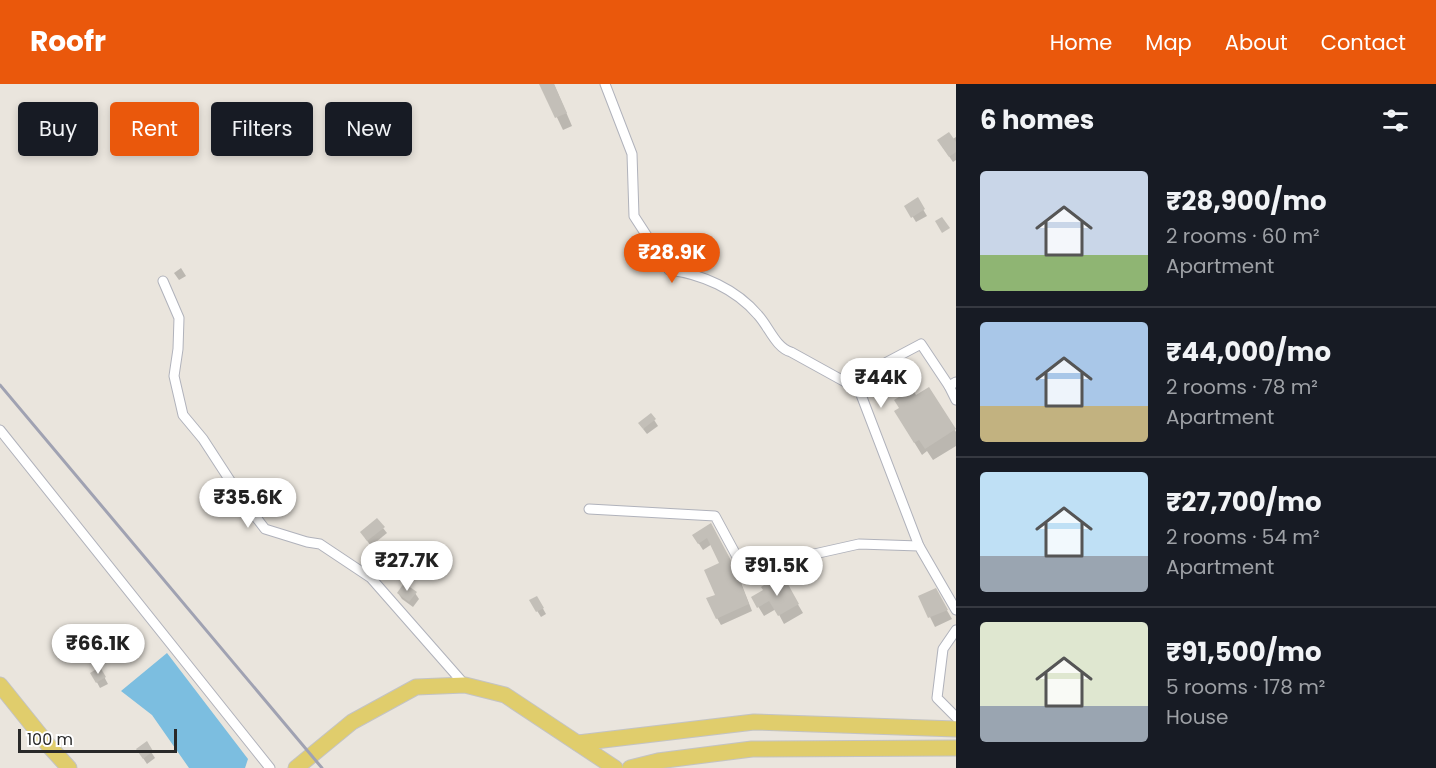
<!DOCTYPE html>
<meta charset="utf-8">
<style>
body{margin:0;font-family:Poppins,sans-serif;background:#242831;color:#f1f3f6;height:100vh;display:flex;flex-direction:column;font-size:22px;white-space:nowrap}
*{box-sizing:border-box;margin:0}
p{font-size:20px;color:#9ea1a6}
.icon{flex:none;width:33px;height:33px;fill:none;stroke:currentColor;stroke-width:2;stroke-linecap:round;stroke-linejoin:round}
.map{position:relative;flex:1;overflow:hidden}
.side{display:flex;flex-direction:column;background:#171b24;width:480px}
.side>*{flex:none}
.hud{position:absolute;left:18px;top:18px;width:570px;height:54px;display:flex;gap:12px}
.scale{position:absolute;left:18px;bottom:15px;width:159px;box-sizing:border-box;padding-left:6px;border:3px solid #292929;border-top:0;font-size:16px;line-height:21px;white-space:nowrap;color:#292929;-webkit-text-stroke:4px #fff;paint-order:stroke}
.price{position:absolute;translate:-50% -51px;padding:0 14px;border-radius:21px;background:#fff;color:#222;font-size:20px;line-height:39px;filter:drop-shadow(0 2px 3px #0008)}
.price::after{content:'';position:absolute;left:50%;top:36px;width:18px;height:14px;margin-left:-9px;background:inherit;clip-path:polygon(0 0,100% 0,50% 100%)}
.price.selected{background:#ea580c;color:#fff}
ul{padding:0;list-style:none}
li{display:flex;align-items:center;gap:18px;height:150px;padding:0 24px}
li+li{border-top:2px solid #363941}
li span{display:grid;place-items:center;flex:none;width:168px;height:120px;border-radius:6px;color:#555}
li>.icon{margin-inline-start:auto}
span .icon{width:72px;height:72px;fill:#fffc;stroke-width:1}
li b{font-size:26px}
h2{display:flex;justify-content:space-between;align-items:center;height:72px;padding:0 24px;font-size:26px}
.tag{padding:0 21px;border-radius:6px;background:#171b24;box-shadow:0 3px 9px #0003;font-size:21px;line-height:54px}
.tag.selected{background:#ea580c;color:#fff}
header{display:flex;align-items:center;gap:36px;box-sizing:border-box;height:84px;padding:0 30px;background:#ea580c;color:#fff}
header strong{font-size:28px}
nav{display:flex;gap:33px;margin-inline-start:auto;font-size:21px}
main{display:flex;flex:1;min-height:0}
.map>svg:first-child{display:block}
</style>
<header>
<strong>Roofr</strong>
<nav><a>Home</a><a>Map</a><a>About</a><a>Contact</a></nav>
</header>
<main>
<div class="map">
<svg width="956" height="684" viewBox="0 0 956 684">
<rect width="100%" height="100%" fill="#eae5dd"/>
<path fill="#7cbee0" d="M167,569l81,106 -3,9h-56l-37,-53 -31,-24z"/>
<g fill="#0003">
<path d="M541,0h13l18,42 -9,4z"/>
<path d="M956,53v23l-3,2 -11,-16z"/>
<path d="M917,115l10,17 -11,6 -10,-16z"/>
<path d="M181,184l5,8 -7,4 -5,-7z"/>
<path d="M929,305l27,43v14l-23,14 -6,-9 -5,4 -19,-31z"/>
<path d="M651,331l7,11 -11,8 -4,-5z"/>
<path d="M711,441l27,50 14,36 -31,14 -4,-7v-23l4,-31 -9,-20 -9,6 -9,-14z"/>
<path d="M383,444l4,5 -16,13 -6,-8z"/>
<path d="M384,469l12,21 -8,4 -12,-21z"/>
<path d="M783,495l20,34 -19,11 -8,-15 -12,7 -11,-18z"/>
<path d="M935,506l17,29 -17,8 -15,-30z"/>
<path d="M398,509h17l4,6 -6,8 -11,-8z"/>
<path d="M537,514l9,16 -5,3 -10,-16z"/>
<path d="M100,585l8,15 -8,4 -8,-15z"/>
<path d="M146,660l9,14 -8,6 -6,-9z"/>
</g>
<g fill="#c3bfb8">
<path d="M539,0h15l13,29 -12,5z"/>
<path d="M949,48l7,10v10l-7,5 -12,-17z"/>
<path d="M918,113l7,12 -14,9 -7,-12z"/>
<path d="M942,133l8,11 -8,5 -7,-12z"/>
<path d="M929,303l27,42 -31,20 -6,-9 -5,3 -20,-32 5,-3 -5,-8 18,-11 4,6z"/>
<path d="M651,329l5,6 -13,10 -5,-6z"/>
<path d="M377,434l8,9 -18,14 -7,-9z"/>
<path d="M711,439l23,43 15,38 -33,15 -10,-21 9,-3 -11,-25 15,-7 -12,-25 -9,6 -6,-9z"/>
<path d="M384,467l10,16 -10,6 -10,-16z"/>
<path d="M784,493l15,27 -21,12 -9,-15 -12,7 -6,-11 12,-7 -2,-3 11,-7 2,3z"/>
<path d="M404,499l13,9 -8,10 -12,-9z"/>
<path d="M936,504l12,22 -20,8 -10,-22z"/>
<path d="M537,512l7,12 -8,4 -7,-12z"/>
<path d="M100,583l6,10 -10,6 -6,-10z"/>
<path d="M147,657l6,10 -10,8 -7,-10z"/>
</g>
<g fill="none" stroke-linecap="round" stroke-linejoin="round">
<g stroke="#b0b2bb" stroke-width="11">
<g id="minor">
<path d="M605,0l27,70 2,62 35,54c33,4 67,19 89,45 11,12 18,33 33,37l67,37"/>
<path d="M163,197l16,37 -1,31 -4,27 9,39 20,24 39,60 23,30 42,13 13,2 51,34 94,107"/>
<path d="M949,302l7,14"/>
<path d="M0,346l270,338"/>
<path d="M589,425l126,7 34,63 43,-20 67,-15 60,2 37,64"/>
<path d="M919,462l-64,-167 66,-35 28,42 7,-4"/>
<path d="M956,546l-13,19 -6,49 19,19"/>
</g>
</g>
<g stroke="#c3c3c3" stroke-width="17">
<g id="primary">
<path d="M0,601l49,61 20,22"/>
<path d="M578,659l176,-21 202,7"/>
<path d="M296,684l56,-46 64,-35 49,-2 40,10 110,73"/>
<path d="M630,684l28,-7 94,-12 204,-1"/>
</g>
</g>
<use href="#minor" stroke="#fff" stroke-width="9"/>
<use href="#primary" stroke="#e0cd6c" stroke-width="15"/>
<path stroke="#a0a2b2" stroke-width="3" d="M0,301l322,383"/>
</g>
</svg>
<div class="scale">100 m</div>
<b class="price selected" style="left:672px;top:200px">₹28.9K</b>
<b class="price" style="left:881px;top:325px">₹44K</b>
<b class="price" style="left:248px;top:445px">₹35.6K</b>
<b class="price" style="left:407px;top:508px">₹27.7K</b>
<b class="price" style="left:777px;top:513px">₹91.5K</b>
<b class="price" style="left:98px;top:591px">₹66.1K</b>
<div class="hud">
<a class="tag">Buy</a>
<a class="tag selected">Rent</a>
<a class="tag">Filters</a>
<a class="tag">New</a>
</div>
</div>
<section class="side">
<h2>6 homes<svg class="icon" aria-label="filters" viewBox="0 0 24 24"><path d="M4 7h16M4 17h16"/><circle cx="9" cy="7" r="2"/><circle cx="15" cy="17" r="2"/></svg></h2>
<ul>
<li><span style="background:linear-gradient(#c9d6e8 70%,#8fb573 0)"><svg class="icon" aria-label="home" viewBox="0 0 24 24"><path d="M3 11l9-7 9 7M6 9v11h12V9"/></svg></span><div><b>₹28,900/mo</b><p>2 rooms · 60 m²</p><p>Apartment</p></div></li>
<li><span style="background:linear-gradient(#a9c7e8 70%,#c2b280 0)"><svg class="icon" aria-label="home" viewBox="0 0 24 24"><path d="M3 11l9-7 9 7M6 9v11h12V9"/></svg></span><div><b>₹44,000/mo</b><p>2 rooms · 78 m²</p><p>Apartment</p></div></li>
<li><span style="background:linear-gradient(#bfe0f5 70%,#9aa5b1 0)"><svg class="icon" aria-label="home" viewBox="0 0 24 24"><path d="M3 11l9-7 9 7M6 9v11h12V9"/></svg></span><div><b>₹27,700/mo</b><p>2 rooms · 54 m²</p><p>Apartment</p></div></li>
<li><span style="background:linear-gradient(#dfe7d0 70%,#9aa5b1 0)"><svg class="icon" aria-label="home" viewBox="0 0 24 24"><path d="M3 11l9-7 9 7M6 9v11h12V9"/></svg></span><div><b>₹91,500/mo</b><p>5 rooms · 178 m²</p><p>House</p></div></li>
</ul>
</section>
</main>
